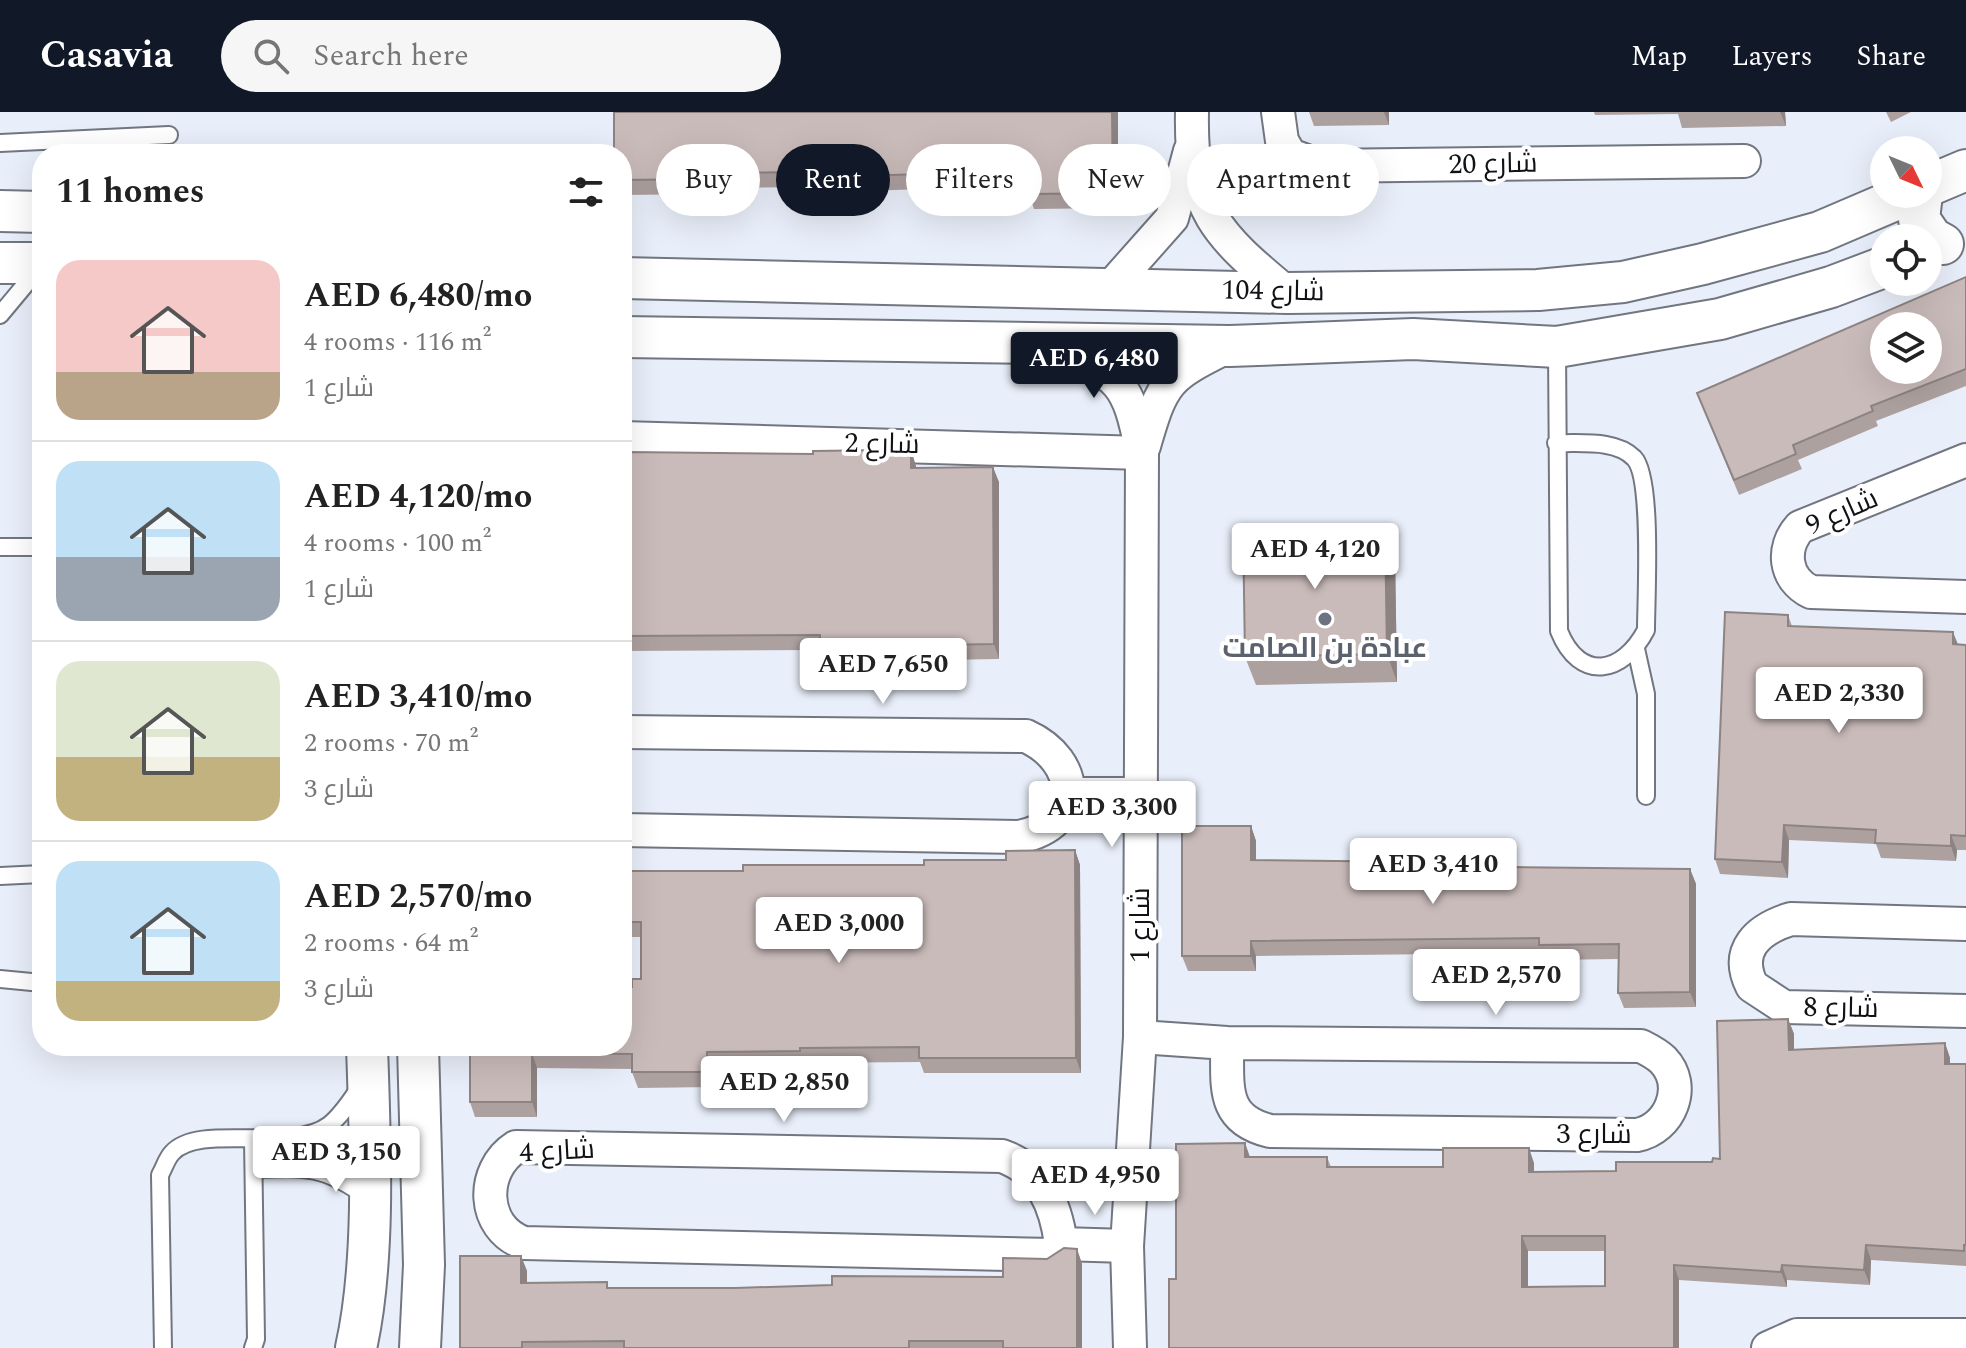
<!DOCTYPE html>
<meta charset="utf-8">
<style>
body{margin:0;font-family:Spectral,Cairo,serif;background:#f6f6f6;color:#222;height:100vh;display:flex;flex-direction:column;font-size:30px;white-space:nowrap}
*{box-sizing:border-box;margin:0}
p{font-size:26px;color:#767676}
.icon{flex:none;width:44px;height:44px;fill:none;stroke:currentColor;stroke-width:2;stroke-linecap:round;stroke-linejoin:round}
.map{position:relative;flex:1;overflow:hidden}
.side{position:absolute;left:32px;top:32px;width:600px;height:912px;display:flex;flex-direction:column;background:#fff;border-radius:32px;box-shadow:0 8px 32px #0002}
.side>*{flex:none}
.guide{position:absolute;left:656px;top:32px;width:760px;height:72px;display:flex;gap:16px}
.needle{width:52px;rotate:133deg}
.buttons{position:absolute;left:1870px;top:24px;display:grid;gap:16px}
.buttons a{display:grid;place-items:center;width:72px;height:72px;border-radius:50%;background:#fff;box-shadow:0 8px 32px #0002;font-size:40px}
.price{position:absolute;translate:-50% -68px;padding:0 18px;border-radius:8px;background:#fff;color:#222;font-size:26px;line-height:52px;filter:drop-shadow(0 2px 4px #0008)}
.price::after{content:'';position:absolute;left:50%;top:48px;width:24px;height:18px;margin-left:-12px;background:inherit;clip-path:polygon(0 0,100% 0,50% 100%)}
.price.active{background:#111827;color:#fff}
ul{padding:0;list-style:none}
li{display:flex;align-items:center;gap:24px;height:200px;padding:0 24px}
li+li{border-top:2px solid #e0e0e0}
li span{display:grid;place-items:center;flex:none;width:224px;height:160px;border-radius:24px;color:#555}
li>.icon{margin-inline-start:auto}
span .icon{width:96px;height:96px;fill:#fffc;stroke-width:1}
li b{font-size:34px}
h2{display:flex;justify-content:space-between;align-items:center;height:96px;padding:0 24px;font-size:34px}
.chip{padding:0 28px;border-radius:36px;background:#fff;box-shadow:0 8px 32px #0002;font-size:28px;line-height:72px}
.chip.active{background:#111827;color:#fff}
header{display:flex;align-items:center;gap:48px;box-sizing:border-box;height:112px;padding:0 40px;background:#111827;color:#fff}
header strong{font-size:38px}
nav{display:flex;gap:44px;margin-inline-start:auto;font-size:28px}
.search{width:560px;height:72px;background:#f6f6f6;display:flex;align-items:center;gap:20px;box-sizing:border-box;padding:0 28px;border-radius:44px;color:#767676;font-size:30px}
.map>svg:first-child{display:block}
</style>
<header>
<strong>Casavia</strong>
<div class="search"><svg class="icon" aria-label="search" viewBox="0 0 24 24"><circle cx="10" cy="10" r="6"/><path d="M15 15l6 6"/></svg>Search here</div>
<nav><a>Map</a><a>Layers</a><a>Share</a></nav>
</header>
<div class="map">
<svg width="1966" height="1236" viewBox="0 0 1966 1236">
<rect width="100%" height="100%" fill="#e9effa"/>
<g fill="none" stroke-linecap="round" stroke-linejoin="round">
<g stroke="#717680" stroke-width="20">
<g id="service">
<path d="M0,31l169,-8"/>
<path d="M0,203l40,-48"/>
<path d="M1556,331c24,1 60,-4 78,15 19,19 12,140 12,172 -23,44 -66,53 -87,1l-2,-284"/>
<path d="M0,435h42"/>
<path d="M1636,537l10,45v102"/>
<path d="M0,764l42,-2"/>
<path d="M0,867l42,4"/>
<path d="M254,1057c52,-2 71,-3 114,29"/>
<path d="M163,1236l-3,-173c4,-7 7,-17 12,-22 27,-31 119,1 157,-28 13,-10 22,-25 31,-38"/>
<path d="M253,1236l3,-9 -3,-200"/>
</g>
</g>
<g stroke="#717680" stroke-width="36">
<g id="minor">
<path d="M1192,0c-2,98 24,122 95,181"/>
<path d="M1278,0l4,29 8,14 30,11 424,-5"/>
<path d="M1109,177l63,-71 18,-67"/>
<path d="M1055,234c65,31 73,34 87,107l-2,584 -13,209 3,102"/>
<path d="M622,326l520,15"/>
<path d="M1144,334c19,-66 23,-69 83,-99"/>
<path d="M1966,348l-166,67c-19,21 -16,52 11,65l155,5"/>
<path d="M622,620l404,4c55,25 59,88 -7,101l-397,-7"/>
<path d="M1069,682h70"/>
<path d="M1966,812l-175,-5c-33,10 -57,31 -39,67l32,21 182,4"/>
<path d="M1140,925l87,6 414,3c8,4 16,8 22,14 25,26 7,69 -26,75l-367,-4c-50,-12 -42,-46 -43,-88"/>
<path d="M516,1035l486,9c40,14 54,50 59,88l-9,11 -528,-12c-43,-15 -44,-73 -8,-96z"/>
<path d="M1061,1132l66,2"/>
<path d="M1768,1236l29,-13h169"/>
</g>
</g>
<g stroke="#717680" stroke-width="44">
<g id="tertiary">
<path d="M1928,74l38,-16"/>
<path d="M1922,82l-3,25 13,19 11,6"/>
<path d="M0,99l42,1"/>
<path d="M0,151h42"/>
<path d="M622,166l665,15 251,-3 85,-8 80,-18 117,-32 89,-38"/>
<path d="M622,225l608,9 183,-7 144,8 163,-28 111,-32 53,-20"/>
<path d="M418,934l6,219 -4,83"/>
<path d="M356,1236c20,-89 14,-210 11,-302"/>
</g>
</g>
<use href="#service" stroke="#fff" stroke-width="16"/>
<use href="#minor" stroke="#fff" stroke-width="32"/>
<use href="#tertiary" stroke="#fff" stroke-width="40"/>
</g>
<g fill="#ada1a0" fill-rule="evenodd">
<path d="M1118,0v96l-84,1 -5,-14h-71l-3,-7 -150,5 -2,-6 -89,1v6l-92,1v-41z"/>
<path d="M1309,0h80v13l-75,1z"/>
<path d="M1594,0h191l1,14 -104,2 -4,-14 -83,1z"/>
<path d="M1886,0h25l-20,10z"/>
<path d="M1966,165v109l-90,35 2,5 -80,34 4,9 -63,26 -42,-102z"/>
<path d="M911,338l5,18 83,14v177l-173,3 -5,-12 -199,1v-195l191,-2z"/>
<path d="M1385,413l10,28 2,129 -141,3 -11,-28z"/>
<path d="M1788,503l4,11 174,19v205h-9l-1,11 -75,-3 -5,-14 -87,-4 -1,38 -68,-4 -5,-15z"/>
<path d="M1251,714l5,15v19l166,6 268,3 6,15v123l-72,1 -6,-15 1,-34 -75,1 -2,-7 -286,3v15h-68l-6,-15z"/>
<path d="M622,738l5,13v8h116l181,-6 82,-5 69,-10 5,15 1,208h-157l-4,-11 -115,1v3l-92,1v20l-75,1 -6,-16v-3l-95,-1v49h-62l-5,-15v-56l162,-59 9,-8v-42h-19z"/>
<path d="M1788,907l6,15v16l151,-7 5,15v6h16v202l-95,-6 -1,25 -83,-5v7l-108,-7v68h-510l7,-69 69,-136 5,14h77l4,10h112l91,-4v9l82,-1 96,-9 8,-3zM1528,1139h77v35l-77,1z"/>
<path d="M1077,1137l5,15v84h-622l61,-92 6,15v12l83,5h125l97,-3 171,-8 44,-18z"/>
</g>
<g fill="#8d8382">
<path d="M1112,0h6v96l-5,-15z"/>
<path d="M1384,0h5v13z"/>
<path d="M1780,0h5l1,14z"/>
<path d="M708,61l6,15v6l-6,-15z"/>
<path d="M911,338l5,16v17l-5,-15z"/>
<path d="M993,355l6,15v177l-5,-15z"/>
<path d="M1385,413l10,28 2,129 -10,-28z"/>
<path d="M1953,520l6,15 -6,-3z"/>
<path d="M1784,713l5,15 -1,38 -6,-16z"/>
<path d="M1251,714l5,15v34l-5,-15z"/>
<path d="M1951,723l6,15 -1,11 -5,-15z"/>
<path d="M622,738l5,13v24l-5,-13z"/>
<path d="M1075,738l5,15 1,208 -5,-15z"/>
<path d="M1690,757l6,15v123l-6,-15z"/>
<path d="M1251,829l5,15v15l-5,-15z"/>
<path d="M1788,907l6,15v31l-5,-15z"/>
<path d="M1945,931l5,15v21l-5,-15z"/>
<path d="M707,940l6,15v20l-6,-15z"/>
<path d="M532,941l5,15v49l-5,-15z"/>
<path d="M1245,1031l5,15 -5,-1z"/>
<path d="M1529,1036l5,15v24l-5,-15z"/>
<path d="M1522,1124l6,15v51l-6,-15z"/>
<path d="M1866,1133l5,15 -1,25 -6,-15z"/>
<path d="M1077,1137l5,15v84h-5z"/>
<path d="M521,1144l6,15v27l-6,-15z"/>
<path d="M1674,1153l5,15v68h-5z"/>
<path d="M1782,1153l5,15v7l-6,-15z"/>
</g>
<g fill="#c9bbba" stroke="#8d8382" stroke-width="2" fill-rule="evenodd">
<path d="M614,0h498l1,81 -84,1v-14h-76l-1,-7 -152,5v-6l-92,1v6l-86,1v-26h-8z"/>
<path d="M1966,165v92l-95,37 2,5 -80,34 3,9 -62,26 -37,-87zM1884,214h44v44h-44z"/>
<path d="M890,338h21v18l82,-1 1,177 -174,3v-12l-198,1v-180h6v-4l185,2v-3z"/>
<path d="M1385,413l2,129 -142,3 -2,-129z"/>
<path d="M1725,500l63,3v11l165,6v12l13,1v191l-15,-1v11l-76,-3 1,-13 -92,-5 -2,37 -67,-3z"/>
<path d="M1182,714h69v34l170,2v4l269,3v123l-72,1 1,-49 -80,1v-7l-288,3v15h-69z"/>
<path d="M1075,738l1,208h-157v-11l-119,1v3l-93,1v20h-75v-18l-100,-1v49h-62v-56h152v-59h10v-8h9v-57h-19v-51h121v-6h181v-5h82v-9z"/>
<path d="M1788,907l1,31 156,-7v21h21v181h-2v6l-98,-6 -2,25 -82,-5 -1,7 -107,-7v83h-505v-69h7v-135l69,-1v14h82v10h116v-19h86v24l87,-1v-9h96l1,-4 7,1 -3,-138zM1522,1124h83v50l-83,1z"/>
<path d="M1064,1136l13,1v99h-74v-7h-94v7h-285v-7l-102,1v6h-62v-92h61v27l86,-1v6h128l97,-3v-9l171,1v-19l44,1z"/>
</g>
<circle fill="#6b7280" stroke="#fff" stroke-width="3" cx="1325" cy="507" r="8"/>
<g text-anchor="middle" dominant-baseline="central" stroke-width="8" stroke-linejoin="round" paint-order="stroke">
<g font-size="28" fill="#101215" stroke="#fff">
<text transform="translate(1493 52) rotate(-1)">شارع 20</text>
<text transform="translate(1273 179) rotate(1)">شارع 104</text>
<text transform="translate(882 332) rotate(1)">شارع 2</text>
<text transform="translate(1842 400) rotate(-24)">شارع 9</text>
<text transform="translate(1140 813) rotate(-90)">شارع 1</text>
<text transform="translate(1841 896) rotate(1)">شارع 8</text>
<text x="1594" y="1022">شارع 3</text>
<text transform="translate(557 1039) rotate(-3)">شارع 4</text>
</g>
<g font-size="28" font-weight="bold" fill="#5b616d" stroke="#fff">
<text x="1325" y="536">عبادة بن الصامت</text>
</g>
</g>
</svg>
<div class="buttons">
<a><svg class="needle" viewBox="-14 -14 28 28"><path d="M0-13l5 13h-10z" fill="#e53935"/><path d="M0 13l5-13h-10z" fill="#767676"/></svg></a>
<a><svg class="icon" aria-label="locate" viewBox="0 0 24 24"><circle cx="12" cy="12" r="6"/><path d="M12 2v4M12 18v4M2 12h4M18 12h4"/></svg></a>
<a><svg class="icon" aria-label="layers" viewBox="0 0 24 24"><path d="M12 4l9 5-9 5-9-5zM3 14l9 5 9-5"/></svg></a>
</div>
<b class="price active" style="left:1094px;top:288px">AED 6,480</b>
<b class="price" style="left:1315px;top:479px">AED 4,120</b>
<b class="price" style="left:883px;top:594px">AED 7,650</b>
<b class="price" style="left:1839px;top:623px">AED 2,330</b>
<b class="price" style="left:1112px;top:737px">AED 3,300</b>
<b class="price" style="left:1433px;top:794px">AED 3,410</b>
<b class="price" style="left:839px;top:853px">AED 3,000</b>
<b class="price" style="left:1496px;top:905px">AED 2,570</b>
<b class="price" style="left:784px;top:1012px">AED 2,850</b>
<b class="price" style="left:336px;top:1082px">AED 3,150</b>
<b class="price" style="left:1095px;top:1105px">AED 4,950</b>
<div class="guide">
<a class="chip">Buy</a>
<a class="chip active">Rent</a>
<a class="chip">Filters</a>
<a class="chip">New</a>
<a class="chip">Apartment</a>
</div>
<section class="side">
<h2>11 homes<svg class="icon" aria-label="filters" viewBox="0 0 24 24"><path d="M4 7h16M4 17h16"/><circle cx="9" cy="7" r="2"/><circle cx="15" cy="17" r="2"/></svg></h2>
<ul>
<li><span style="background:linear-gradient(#f6c9c9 70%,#b9a48a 0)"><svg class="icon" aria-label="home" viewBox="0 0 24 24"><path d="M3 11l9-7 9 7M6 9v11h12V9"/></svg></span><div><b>AED 6,480/mo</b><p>4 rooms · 116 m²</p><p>شارع 1</p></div></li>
<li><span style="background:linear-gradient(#bfe0f5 60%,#9aa5b1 0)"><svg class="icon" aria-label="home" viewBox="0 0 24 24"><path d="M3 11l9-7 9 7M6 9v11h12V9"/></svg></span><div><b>AED 4,120/mo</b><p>4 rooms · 100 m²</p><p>شارع 1</p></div></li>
<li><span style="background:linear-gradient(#dfe7d0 60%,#c2b280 0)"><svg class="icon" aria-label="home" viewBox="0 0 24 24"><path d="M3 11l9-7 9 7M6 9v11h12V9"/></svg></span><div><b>AED 3,410/mo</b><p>2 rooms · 70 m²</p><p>شارع 3</p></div></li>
<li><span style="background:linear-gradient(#bfe0f5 75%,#c2b280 0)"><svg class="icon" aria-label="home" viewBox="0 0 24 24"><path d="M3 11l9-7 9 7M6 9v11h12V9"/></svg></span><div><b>AED 2,570/mo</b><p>2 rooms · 64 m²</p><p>شارع 3</p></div></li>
</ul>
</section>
</div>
